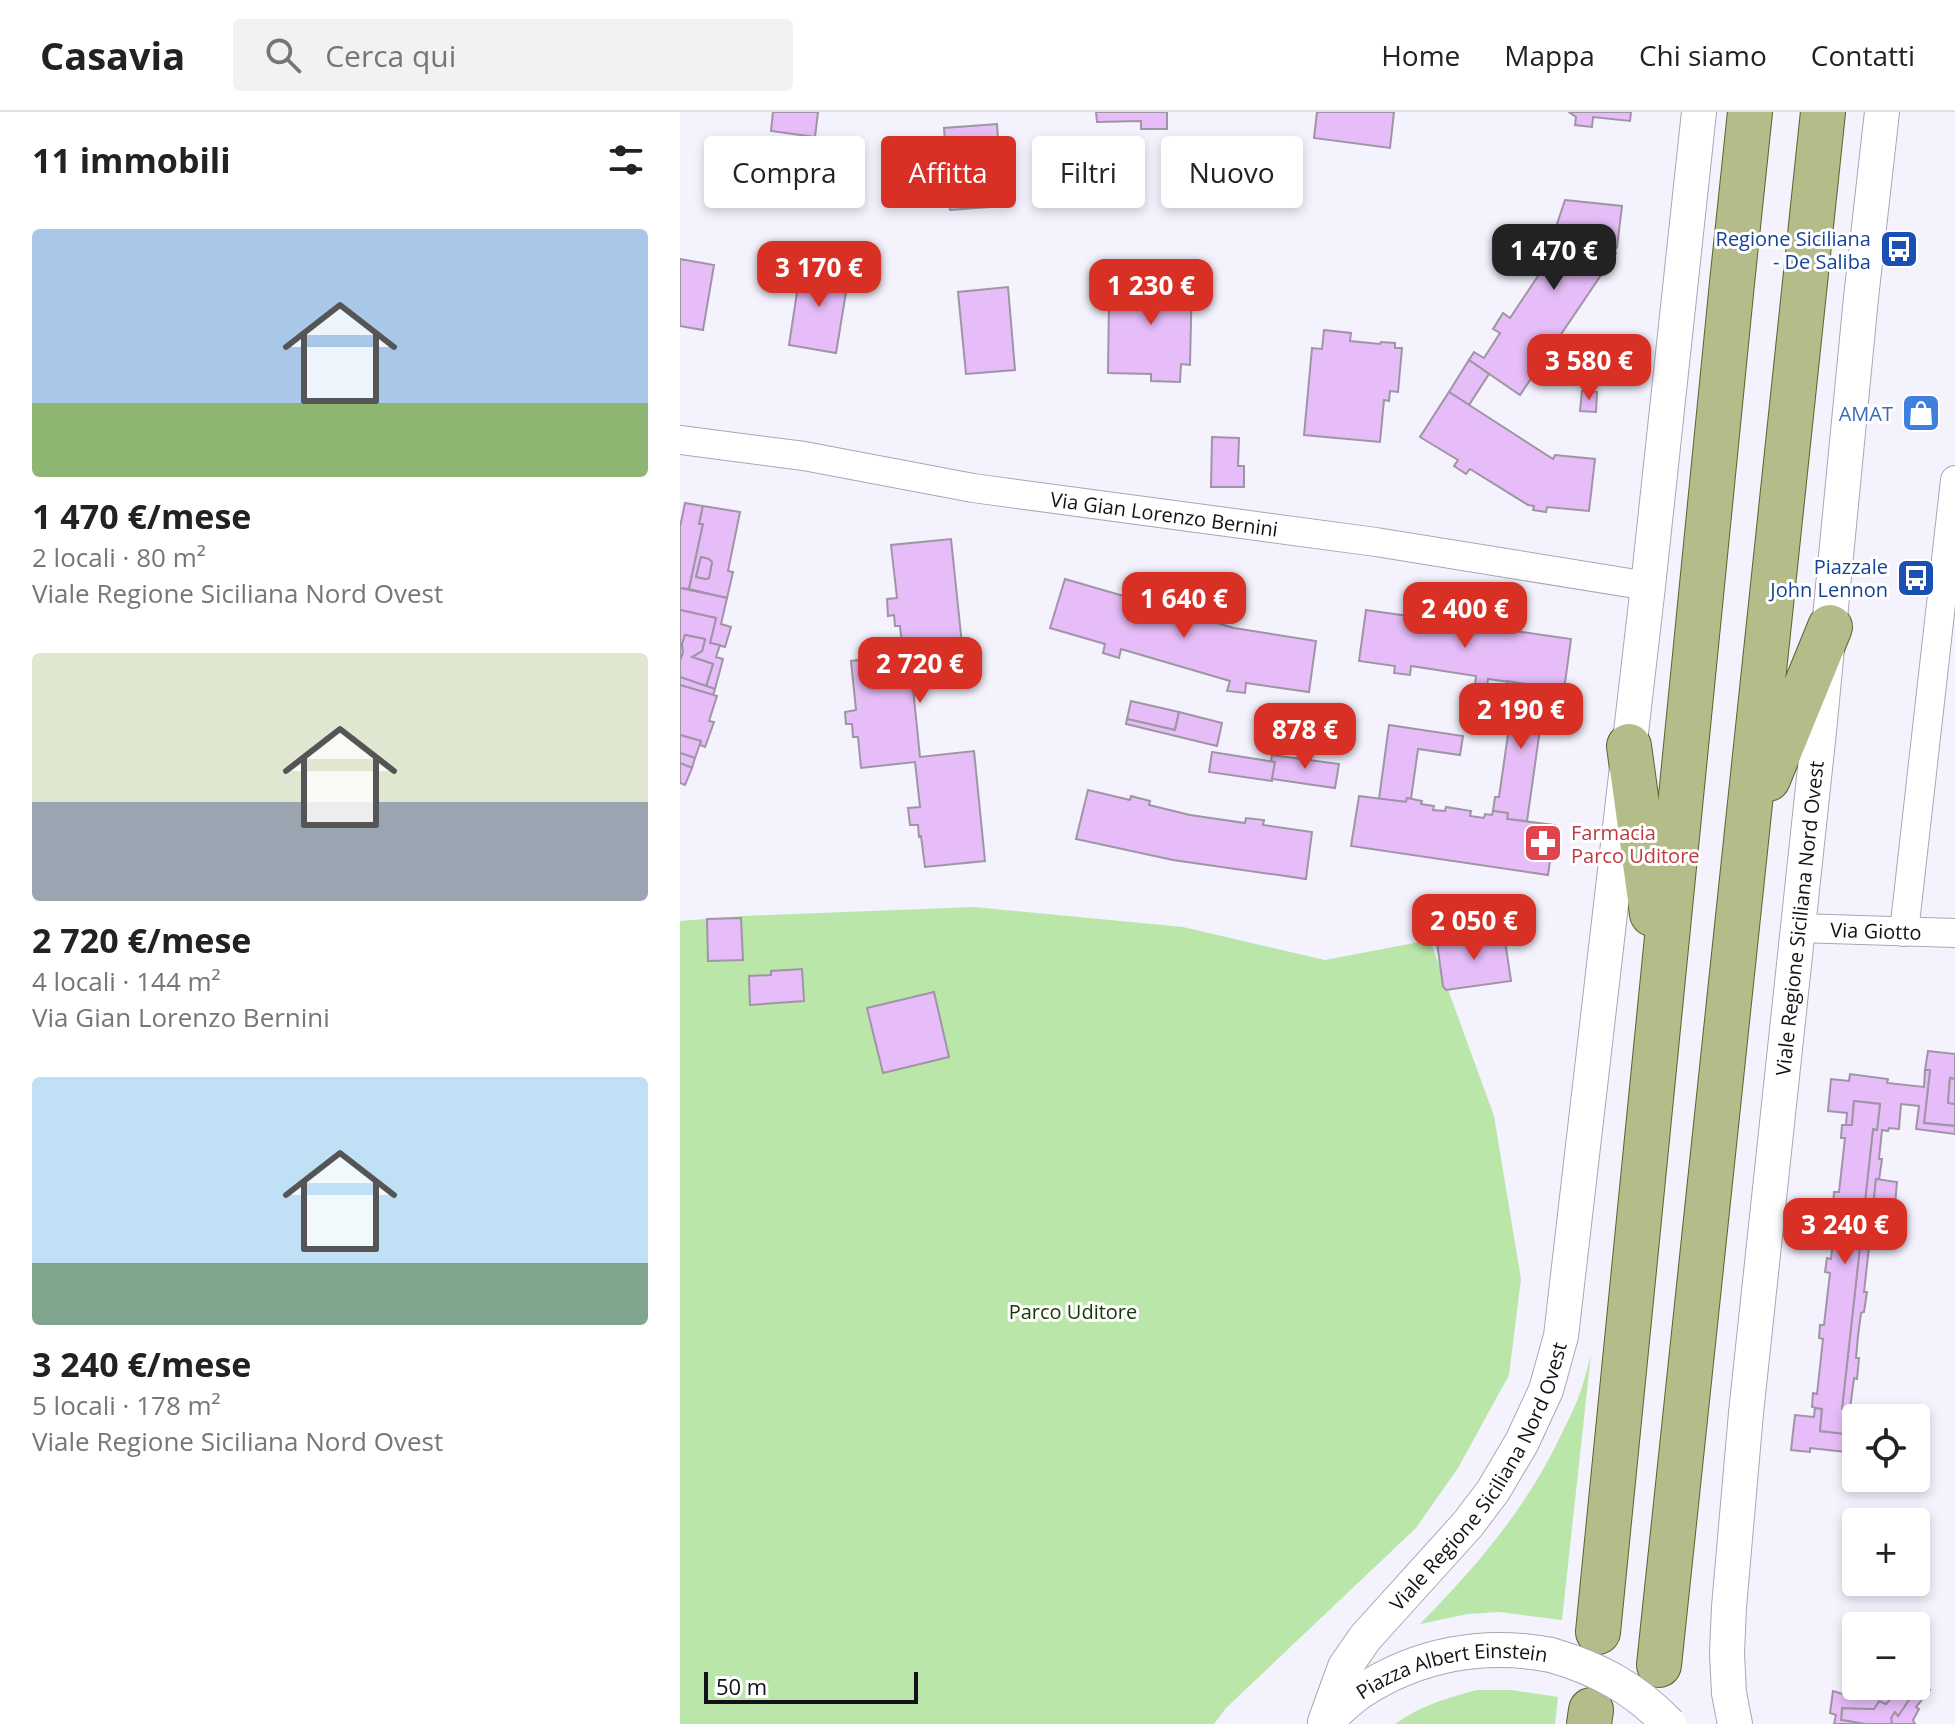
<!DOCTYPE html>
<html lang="it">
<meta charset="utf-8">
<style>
body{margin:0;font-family:"Open Sans",sans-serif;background:#f2f2f2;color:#222;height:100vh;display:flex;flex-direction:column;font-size:30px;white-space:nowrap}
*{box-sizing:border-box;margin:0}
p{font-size:26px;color:#767676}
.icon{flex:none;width:44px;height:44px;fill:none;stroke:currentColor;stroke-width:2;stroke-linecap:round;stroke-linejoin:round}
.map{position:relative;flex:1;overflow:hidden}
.side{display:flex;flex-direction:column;background:#fff;width:680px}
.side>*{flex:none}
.hud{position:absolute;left:24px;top:24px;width:760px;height:72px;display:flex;gap:16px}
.controls{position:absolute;left:1162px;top:1292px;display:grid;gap:16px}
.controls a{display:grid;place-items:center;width:88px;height:88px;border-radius:8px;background:#fff;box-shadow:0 4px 12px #0003;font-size:40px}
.scale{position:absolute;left:24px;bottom:20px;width:214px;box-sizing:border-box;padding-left:8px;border:4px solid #121117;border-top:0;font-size:22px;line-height:28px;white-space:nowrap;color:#121117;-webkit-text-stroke:6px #fff;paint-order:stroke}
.price{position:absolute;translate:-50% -68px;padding:0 18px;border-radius:16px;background:#d93025;color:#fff;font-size:26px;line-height:52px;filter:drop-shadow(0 2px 4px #0008)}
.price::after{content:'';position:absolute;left:50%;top:48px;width:24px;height:18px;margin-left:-12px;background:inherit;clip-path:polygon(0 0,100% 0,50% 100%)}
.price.on{background:#222;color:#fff}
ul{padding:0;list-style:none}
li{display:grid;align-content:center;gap:16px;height:424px;padding:0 32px}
li span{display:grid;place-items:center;height:248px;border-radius:8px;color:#555}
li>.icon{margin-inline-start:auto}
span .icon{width:144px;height:144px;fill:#fffc;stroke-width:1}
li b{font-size:34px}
h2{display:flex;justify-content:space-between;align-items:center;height:96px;padding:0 32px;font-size:34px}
.chip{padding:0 28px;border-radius:8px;background:#fff;box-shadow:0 4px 12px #0003;font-size:28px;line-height:72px}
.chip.on{background:#d93025;color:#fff}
header{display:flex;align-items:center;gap:48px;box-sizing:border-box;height:112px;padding:0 40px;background:#fff;border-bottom:2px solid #e0e0e0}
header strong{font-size:38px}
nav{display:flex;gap:44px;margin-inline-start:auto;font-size:28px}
.search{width:560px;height:72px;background:#f2f2f2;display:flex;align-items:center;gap:20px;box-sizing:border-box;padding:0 28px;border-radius:8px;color:#767676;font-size:30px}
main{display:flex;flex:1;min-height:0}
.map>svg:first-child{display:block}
</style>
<header>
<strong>Casavia</strong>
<div class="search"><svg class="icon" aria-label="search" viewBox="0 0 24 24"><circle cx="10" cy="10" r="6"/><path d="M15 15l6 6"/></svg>Cerca qui</div>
<nav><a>Home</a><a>Mappa</a><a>Chi siamo</a><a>Contatti</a></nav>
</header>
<main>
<section class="side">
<h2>11 immobili<svg class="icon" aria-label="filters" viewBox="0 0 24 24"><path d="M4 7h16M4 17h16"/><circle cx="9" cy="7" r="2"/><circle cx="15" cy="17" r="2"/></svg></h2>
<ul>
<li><span style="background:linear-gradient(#a9c7e8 70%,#8fb573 0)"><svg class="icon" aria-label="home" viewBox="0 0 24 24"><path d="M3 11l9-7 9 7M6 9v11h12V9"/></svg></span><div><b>1 470 €/mese</b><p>2 locali · 80 m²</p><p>Viale Regione Siciliana Nord Ovest</p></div></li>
<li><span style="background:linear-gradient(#dfe7d0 60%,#9aa5b1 0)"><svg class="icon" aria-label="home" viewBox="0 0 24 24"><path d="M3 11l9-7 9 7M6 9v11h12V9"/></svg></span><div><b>2 720 €/mese</b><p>4 locali · 144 m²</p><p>Via Gian Lorenzo Bernini</p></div></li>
<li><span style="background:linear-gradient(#bfe0f5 75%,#7fa58c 0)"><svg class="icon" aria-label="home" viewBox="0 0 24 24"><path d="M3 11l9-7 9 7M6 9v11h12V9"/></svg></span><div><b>3 240 €/mese</b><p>5 locali · 178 m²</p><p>Viale Regione Siciliana Nord Ovest</p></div></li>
</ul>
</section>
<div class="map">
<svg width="1275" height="1612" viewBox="0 0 1275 1612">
<rect width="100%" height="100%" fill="#f3f2fd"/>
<g fill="#bbe6aa">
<path d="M294,795l209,20 142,33 105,-20 64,176 27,163 -12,96 -51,93 -42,60 -190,180 -12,16h-534v-803l62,-5z"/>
<path d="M911,1242l-29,266 -63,-8 -31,2 -48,10c57,-58 106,-115 141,-189 7,-14 15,-30 20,-45 4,-12 7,-24 10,-36z"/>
<path d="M797,1578h35l46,7 -3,27h-160c24,-18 52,-26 82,-34z"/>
</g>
<g fill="#e6bdf8" stroke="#9f95a4" stroke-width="2" fill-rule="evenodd">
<path d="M93,0h45l-3,25 -44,-6z"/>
<path d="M416,0h71v17h-26v-8l-44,1z"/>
<path d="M637,0h77l-4,36 -76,-10z"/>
<path d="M889,0h62l-1,9 -37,-4 -1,10 -17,-2 1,-8z"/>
<path d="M317,12l6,82 -53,4 -6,-82z"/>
<path d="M885,88l57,6 -5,41 -3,5 2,1 -96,142 -51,-35 5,-8 10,6 16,-25 -7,-4 10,-16 7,5 30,-45 -7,-6 19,-28z"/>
<path d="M0,147l34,6 -11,65 -23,-4z"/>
<path d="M121,154l48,8 -13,79 -47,-8z"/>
<path d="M435,164l77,2 -2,87 -9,-1 -1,18 -29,-1v-7l-43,-1 1,-70h6z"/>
<path d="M328,175l7,83 -49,4 -8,-82z"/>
<path d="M644,218l27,3 -1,8 30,3 1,-2 14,1v5h7l-4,44 -8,-1 -1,10 -5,-1 -4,42 -76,-7 8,-87 10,1z"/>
<path d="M789,248l20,14 -20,31 -20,-13z"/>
<path d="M902,279l15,1 -1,20 -16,-1z"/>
<path d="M769,280l104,67 2,-4 40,4 -6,52 -42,-4 -1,5 -13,-2 1,-4 -6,-1 -58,-36 -4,5 -12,-8 4,-6 -38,-23z"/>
<path d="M1234,294l15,2 -1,13 -16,-2z"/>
<path d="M532,325l27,1 -1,28h6v21h-33z"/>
<path d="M5,391l18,3 -4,18h4l-14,65 -9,-1v-61z"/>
<path d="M23,394l37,6 -12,59 5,1 -6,26 -38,-9 14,-65h-4zM21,445l8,2 3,3 -3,16 -3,1 -10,-2z"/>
<path d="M271,427l12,115 -53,5 10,98 54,-6 11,110 -60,6 -4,-31 -2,1 -1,-12h-8l-2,-17 12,-1 -5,-45 -54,6 -3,-31h-5l-1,-13h-6l-1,-12 11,-2 -5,-49 52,-6 -3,-29h-5l-1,-11 -6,1 -1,-17 10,-1 -6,-53z"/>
<path d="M21,445l8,2 3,3 -3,16 -3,1 -10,-2z"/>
<path d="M385,467l169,49 82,13 -7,51 -63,-9 -1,10 -18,-2 3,-10 -109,-32 -2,9 -16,-5 2,-9 -55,-16z"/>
<path d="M0,476l47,10 -6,26 10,3 -6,20 -15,-4 6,-25 -36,-8z"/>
<path d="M0,498l36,8 -6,25 10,2 -4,12 7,2 -8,30 -9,-3 7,-22 -21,-7 10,-6 3,-12 -20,-4 -3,9 1,8 -3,9z"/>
<path d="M686,498l205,29 -7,51 -76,-11 -1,8 -12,-2 1,-9 -65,-10 -1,9 -16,-2 1,-7 -36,-5z"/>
<path d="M5,523l20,4 -3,12 -10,6 21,7 -7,22 -26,-9v-16l3,-9 -1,-8z"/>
<path d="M0,565l35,12 -2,6 -33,-10z"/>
<path d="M266,566h14l2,8 -14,1z"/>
<path d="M827,569l39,6 -19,134 -20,-2 1,-6 -15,-2 2,-14h4l14,-97z"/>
<path d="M0,573l37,11 -8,25 5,1 -9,25 -5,-2 1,-4 -21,-6z"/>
<path d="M451,589l48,11 -4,18 -48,-11z"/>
<path d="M499,600l43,11 -5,23 -91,-22 1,-5 48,11z"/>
<path d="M709,613l74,11 -3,19 -42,-6 -7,50 -4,-1 -1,4 -27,-3z"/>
<path d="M0,623l21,6 -6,17 -15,-5z"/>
<path d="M532,640l63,10 -3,19 -63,-9z"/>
<path d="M0,641l15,5 -3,10 -12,-5z"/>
<path d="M592,643l67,9 -4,24 -63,-9 3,-17 -4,-1z"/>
<path d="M0,651l12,5 -7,17 -5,-2z"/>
<path d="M408,678l42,10 1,-4 19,5 -1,4 41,10 55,8 1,-5 18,2 -1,5 49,7 -6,47 -133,-19 -97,-21z"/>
<path d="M679,684l47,6 1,-4 15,3 -1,3 13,2 -1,4 12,1 1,-4 25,4 -1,5 14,2 1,-4 7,1 1,-4 15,2 -1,6 48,6 -7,50 -197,-29z"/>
<path d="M61,806l2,42 -35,1 -1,-42z"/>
<path d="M824,822l7,47 -65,9 -3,-4 -6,-43z"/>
<path d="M122,857l2,32 -54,4 -1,-29 22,-1v-4z"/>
<path d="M254,880l15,65 -66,16 -16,-65z"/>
<path d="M1248,939l27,3v25l-5,-1 -2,25 7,1v22l-31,-3 6,-53h-5z"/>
<path d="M1245,958h5l-6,53 31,3v8l-39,-5 3,-23 -18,-2 -2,25 -10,-1 -1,3 -6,-1 -3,29h3l-3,21 -3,-1 -5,48h3l-2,21 -3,-1 -5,45h3l-3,20 -3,1 -3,23 -2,22h3l-2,21 -3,-1 -4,31 8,1v4l9,1v3h-11v38l-10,-1v-3l-36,-4v4l-19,-2 4,-35 19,2 1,-9 7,1 -2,22 25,3 2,-24 -5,-1 31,-280 4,1 3,-26 -26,-3 -2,24h-6l1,-12 -19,-2 3,-32 18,2 1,-7 38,5 -1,4 37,4z"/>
<path d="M1270,966l5,1v25l-7,-1z"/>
<path d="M1174,989l26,3 -3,26 -4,-1 -31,280 5,1 -2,24 -25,-3 2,-22 -10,-2 1,-14 4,1 6,-55 -4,-1 1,-13h4l6,-52 -5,-1 2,-14 4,1 6,-53h-4l1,-14h5l6,-54h-4l1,-13h10z"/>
<path d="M1196,1067l21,3 -2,23 -10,-1 -2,23h-12z"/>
<path d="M1236,1559l5,4 -4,4 13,11 -14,17 3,2 -6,11 2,4h-23l-1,-6 4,-6 3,4 21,-31 -3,-2z"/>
<path d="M1236,1571l3,2 -21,31 -3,-4 -4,6 1,6h-27l-24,-4 1,-12 32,1 5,-8 7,3 16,-18h14z"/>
<path d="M1176,1574h46l-16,18 -7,-3 -5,8 -32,-1 -1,12 24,4h-31l2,-9 -6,-2 3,-22 13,4 2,-8z"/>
</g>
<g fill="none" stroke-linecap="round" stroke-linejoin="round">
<g stroke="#a9a7b8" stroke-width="30">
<g id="minor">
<path id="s1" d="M0,328l124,16 169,32 403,54 272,44"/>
<path id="s2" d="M1118,816l157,5"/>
<path d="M1224,820l51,-452"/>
</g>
</g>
<g stroke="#a9a7b8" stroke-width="36">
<g id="tertiary">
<path id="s3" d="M647,1608c11,-9 21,-20 33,-28 58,-38 124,-50 191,-37"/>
<path id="s4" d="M645,1610l20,-55 20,-29 103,-114 25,-33 29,-49 24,-52 15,-54 87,-750 51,-474"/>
<path id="s5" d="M1055,1612l-6,-31 -2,-40 2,-46 17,-194 73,-682 42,-433 21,-186"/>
</g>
</g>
<g stroke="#5b632e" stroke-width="46">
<g id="primary">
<path d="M949,634l23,168"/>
<path d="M1088,667l62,-152"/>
<path d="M918,1520l134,-1349 18,-171"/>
<path d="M979,1553l164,-1553"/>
<path d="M909,1612l2,-14"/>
</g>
</g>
<use href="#minor" stroke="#fff" stroke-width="28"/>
<use href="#tertiary" stroke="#fff" stroke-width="34"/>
<use href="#primary" stroke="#b4bc89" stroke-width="44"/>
<g stroke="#a9a7b8" stroke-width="36" stroke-linecap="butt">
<path id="tertiary-bridge" d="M871,1543c48,14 83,33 118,69"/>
</g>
<use href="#tertiary-bridge" stroke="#fff" stroke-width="34"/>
</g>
<defs>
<g id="bus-square" transform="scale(2)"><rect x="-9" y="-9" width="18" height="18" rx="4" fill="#1a4fb4" stroke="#fff"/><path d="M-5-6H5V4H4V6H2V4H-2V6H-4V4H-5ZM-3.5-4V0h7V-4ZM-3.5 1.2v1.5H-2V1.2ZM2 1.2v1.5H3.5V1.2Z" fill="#fff"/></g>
<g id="shop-square" transform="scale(2)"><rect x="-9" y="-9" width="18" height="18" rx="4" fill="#3f7fe0" stroke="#fff"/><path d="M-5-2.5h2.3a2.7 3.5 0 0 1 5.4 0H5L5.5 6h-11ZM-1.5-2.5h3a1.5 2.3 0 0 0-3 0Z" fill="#fff"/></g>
<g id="pharmacy-square" transform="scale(2)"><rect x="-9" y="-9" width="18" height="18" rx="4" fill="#e0444e" stroke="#fff"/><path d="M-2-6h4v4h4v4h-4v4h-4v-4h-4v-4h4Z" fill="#fff"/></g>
</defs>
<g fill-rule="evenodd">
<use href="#bus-square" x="1219" y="137"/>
<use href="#shop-square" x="1241" y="301"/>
<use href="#bus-square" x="1236" y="466"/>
<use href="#pharmacy-square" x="863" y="731"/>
</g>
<g text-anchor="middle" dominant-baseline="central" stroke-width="6" stroke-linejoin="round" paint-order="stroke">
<g font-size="20" fill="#164399" stroke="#fff" text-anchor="end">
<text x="1191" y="126">Regione Siciliana<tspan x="1191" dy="23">- De Saliba</tspan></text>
<text x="1208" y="454">Piazzale<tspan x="1208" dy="23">John Lennon</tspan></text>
</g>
<g font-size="20" fill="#366cbe" stroke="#fff" text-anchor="end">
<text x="1213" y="301">AMAT</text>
</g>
<g font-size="20" fill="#121117" stroke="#fff">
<text stroke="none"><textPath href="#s1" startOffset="490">Via Gian Lorenzo Bernini</textPath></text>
<text stroke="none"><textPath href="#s5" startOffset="810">Viale Regione Siciliana Nord Ovest</textPath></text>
<text stroke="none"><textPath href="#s2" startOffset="78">Via Giotto</textPath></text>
<text stroke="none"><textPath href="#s4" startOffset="294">Viale Regione Siciliana Nord Ovest</textPath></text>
<text stroke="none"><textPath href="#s3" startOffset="140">Piazza Albert Einstein</textPath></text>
</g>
<g font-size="20" fill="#be3a42" stroke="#fff" text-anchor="start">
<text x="891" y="720">Farmacia<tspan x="891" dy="23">Parco Uditore</tspan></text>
</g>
<g font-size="20" fill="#163703" stroke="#fff">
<text x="393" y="1199">Parco Uditore</text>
</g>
</g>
</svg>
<div class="controls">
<a><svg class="icon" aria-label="locate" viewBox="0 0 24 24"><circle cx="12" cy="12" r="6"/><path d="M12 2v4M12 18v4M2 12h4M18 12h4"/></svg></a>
<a>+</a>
<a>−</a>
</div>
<div class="scale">50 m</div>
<b class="price on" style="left:874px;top:180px">1 470 €</b>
<b class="price" style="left:139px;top:197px">3 170 €</b>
<b class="price" style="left:471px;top:215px">1 230 €</b>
<b class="price" style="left:909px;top:290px">3 580 €</b>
<b class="price" style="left:504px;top:528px">1 640 €</b>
<b class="price" style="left:785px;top:538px">2 400 €</b>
<b class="price" style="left:240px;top:593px">2 720 €</b>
<b class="price" style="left:841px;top:639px">2 190 €</b>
<b class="price" style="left:625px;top:659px">878 €</b>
<b class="price" style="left:794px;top:850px">2 050 €</b>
<b class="price" style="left:1165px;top:1154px">3 240 €</b>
<div class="hud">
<a class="chip">Compra</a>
<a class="chip on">Affitta</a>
<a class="chip">Filtri</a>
<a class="chip">Nuovo</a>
</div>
</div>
</main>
